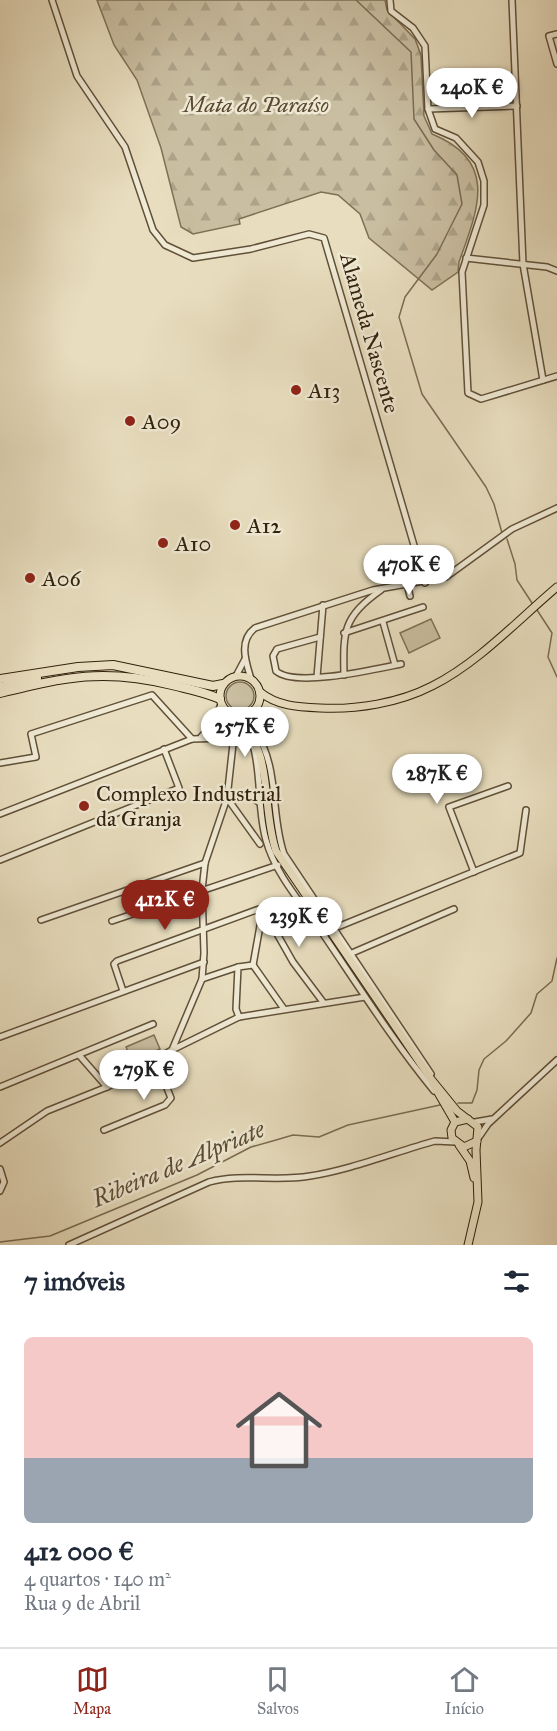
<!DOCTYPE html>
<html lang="pt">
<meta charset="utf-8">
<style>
body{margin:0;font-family:"IM FELL Great Primer",serif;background:#f2f2f3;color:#1f2937;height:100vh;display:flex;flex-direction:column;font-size:22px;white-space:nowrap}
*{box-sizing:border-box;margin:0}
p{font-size:20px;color:#747a83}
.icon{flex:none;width:33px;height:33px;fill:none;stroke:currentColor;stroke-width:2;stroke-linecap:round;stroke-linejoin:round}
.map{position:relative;height:1245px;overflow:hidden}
.panel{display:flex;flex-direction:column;background:#fff;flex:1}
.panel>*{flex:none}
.price{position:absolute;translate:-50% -51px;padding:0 14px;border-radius:21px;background:#fff;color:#222;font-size:20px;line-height:39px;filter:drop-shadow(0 2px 3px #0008)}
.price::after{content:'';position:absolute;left:50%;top:36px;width:18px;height:14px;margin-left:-9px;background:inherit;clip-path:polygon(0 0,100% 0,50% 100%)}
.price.selected{background:#8f2418;color:#fff}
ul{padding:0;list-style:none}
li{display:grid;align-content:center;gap:12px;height:318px;padding:0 24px}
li+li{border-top:2px solid #e0e1e3}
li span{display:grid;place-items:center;height:186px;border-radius:9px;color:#555}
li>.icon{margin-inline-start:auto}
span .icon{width:108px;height:108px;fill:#fffc;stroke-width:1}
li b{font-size:26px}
h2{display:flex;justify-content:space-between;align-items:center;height:72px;padding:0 24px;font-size:26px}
.tab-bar{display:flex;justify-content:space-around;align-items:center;height:84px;border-top:2px solid #e0e1e3;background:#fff;font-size:16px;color:#747a83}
.tab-bar a{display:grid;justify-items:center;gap:3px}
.tab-bar .selected{color:#8f2418}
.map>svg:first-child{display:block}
</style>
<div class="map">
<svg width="557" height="1245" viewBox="0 0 557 1245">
<defs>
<pattern id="forest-firs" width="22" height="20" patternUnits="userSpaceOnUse" patternTransform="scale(1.5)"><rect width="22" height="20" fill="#c9bea1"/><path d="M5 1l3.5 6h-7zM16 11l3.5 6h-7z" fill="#ada389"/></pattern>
</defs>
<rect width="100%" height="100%" fill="#e8debf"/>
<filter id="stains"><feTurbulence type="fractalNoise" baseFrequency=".00333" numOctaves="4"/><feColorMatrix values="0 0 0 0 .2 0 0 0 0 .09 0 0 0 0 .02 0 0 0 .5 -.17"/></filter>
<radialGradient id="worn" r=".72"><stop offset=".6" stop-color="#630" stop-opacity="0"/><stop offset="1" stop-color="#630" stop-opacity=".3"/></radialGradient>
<g fill="#c9bea1" stroke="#7e7056" stroke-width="1.5">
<path d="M431,619l9,19 -31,15 -9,-20z"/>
<circle cx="240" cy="696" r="14"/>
<path d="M154,1035l6,14 -28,12 -6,-14z"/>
</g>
<path fill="url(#forest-firs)" stroke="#7e7056" stroke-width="1.5" d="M97,0h288l2,10 28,29 6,16 3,61 8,18c67,27 46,75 27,128l-1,10 -26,18 -63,-52 -9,-24 -22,-19 -17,-3 -82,27 1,5 -47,10 -12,-7 -20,-79 -24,-68 -23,-35z"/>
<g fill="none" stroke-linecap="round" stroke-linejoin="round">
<g stroke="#7a6c53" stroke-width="1.5">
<path d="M356,0l55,52 3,67 20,31 23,25 5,29 -25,50 -32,43 -6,20 23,77 64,93 8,17 8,29"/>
<path d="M507,539l8,25 2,16 15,23"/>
<path d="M537,610l15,23 -4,24 9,20"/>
<path d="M458,1103h14l5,-13 2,-20 5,-11 22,-18 25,-28 6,-19 15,-13 5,-23"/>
<path d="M0,1242l50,-6 147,-61 54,-28 25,-7 17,-5 26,2 29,-12 92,-20"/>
</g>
<g stroke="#605039" stroke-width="8">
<g id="minor">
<path d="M52,0l25,76 48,71 28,83 12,15 28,13 58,-9 58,-15 15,4 101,345"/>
<path d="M390,0l1,11 22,17 12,18 3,63 7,20 21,9 22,24 6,19v24l-22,67 6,121 13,6 76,-23"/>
<path d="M512,0l11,264 20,116"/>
<path d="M557,34l-8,2 8,28"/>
<path d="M428,109l89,-3"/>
<path d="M466,258l81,9 10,4"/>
<path d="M407,584l3,12"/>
<path d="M383,622l12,43"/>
<path d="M344,633l79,-26"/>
<path d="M320,637l-43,12 -4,7 3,15c19,17 100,-2 125,-7"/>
<path d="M344,675c-1,-44 -1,-58 37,-85"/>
<path d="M236,676l9,-17"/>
<path d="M317,677l6,-72"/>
<path d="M251,679c-5,-17 -13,-38 4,-51l118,-38 73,-13 66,-48 45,-21"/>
<path d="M214,723l7,-19"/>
<path d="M255,731c25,37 15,83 29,123l147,220"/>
<path d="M201,737l13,-14 16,-10"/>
<path d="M253,745c9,31 4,64 13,95 9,34 37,65 57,94 36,53 70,107 111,157"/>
<path d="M0,763l36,-6 -5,-23 121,-39 40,44"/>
<path d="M227,798l33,46"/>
<path d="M227,798l21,-3 12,8"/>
<path d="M0,814l192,-75 34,-1 7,6 -6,54 -22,65 -3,27 2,63 -2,26 -30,71 -65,37 -60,24 -47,32"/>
<path d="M0,860l179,-72 -15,-39"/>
<path d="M474,872l-25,-65 59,-21"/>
<path d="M263,909l30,53 30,40"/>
<path d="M41,920l164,-57"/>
<path d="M112,921l166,-56"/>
<path d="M335,928l185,-75 6,-43"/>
<path d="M352,953l102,-44"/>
<path d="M253,965l10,-56"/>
<path d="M202,979l36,-12"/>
<path d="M123,991l-9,-27 3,-3 142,-52h4"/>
<path d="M239,1017l-3,-8 2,-42 15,-2 31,44"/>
<path d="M0,1037l204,-75"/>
<path d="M172,1050l67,-33 126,-20"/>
<path d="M79,1055l28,32"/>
<path d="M0,1087l153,-63"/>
<path d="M475,1122l17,-3"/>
<path d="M104,1130l61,-25 6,-7 -15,-37"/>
<path d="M479,1137l9,-13 69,-64"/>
<path d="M0,1169l4,13 -4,9"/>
<path d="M69,1245l140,-63c33,-9 67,0 101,-6 40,-6 85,-24 125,-35l20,1"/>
</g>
</g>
<g stroke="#32210c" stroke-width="9">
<g id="major">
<circle cx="240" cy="696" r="20"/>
<path d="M260,692c17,14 38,15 60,16 36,2 79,-5 112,-22 46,-23 86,-66 125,-99"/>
<path d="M254,710l1,29"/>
<path d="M235,715c41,39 25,88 41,136l155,228 26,32 21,16 -2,23 2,52 -10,43"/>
<path d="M433,1084l22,38"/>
<path d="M468,1119l-13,3 -4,8 1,8 12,9 13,-6"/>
<path d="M459,1145l11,16 4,17"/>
</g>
</g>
<g stroke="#32210c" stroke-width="10">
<g id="highway">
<path d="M0,679l78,-12 35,-2 100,21 10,-2"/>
<path d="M0,687l37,-9"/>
<path d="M0,693c66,-16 104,-25 172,-8 16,4 33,7 48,14"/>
</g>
</g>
<use href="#minor" stroke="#f0ead5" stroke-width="5"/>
<use href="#major" stroke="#e8debf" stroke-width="7"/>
<use href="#highway" stroke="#e8debf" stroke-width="8"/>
</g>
<g fill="#8f2418" stroke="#f0ead5" stroke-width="2">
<circle cx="296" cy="390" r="6"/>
<circle cx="130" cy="421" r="6"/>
<circle cx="235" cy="525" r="6"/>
<circle cx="163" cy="543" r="6"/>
<circle cx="30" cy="578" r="6"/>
<circle cx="84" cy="806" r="6"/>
</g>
<g text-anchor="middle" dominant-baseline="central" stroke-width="5" stroke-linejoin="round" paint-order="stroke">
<g font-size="22" font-style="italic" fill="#584831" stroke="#f0ead5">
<text x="256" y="104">Mata do Paraíso</text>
</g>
<g font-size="22" fill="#32210c" stroke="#f0ead5">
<text transform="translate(370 333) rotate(74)">Alameda Nascente</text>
</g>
<g font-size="22" fill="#32210c" stroke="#f0ead5" text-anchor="start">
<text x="308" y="390">A13</text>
<text x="142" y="421">A09</text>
<text x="247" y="525">A12</text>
<text x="175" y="543">A10</text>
<text x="42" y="578">A06</text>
<text x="96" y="793">Complexo Industrial<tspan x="96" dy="25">da Granja</tspan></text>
</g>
<g font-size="24" font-style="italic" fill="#5c4d35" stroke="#f0ead5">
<text transform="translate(178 1164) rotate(-23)">Ribeira de Alpriate</text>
</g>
</g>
<rect width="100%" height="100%" filter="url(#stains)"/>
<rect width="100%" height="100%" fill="url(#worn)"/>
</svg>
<b class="price" style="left:472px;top:119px">240K €</b>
<b class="price" style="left:409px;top:596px">470K €</b>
<b class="price" style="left:245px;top:758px">257K €</b>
<b class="price" style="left:437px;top:805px">287K €</b>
<b class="price selected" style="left:165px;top:931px">412K €</b>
<b class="price" style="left:299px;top:948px">239K €</b>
<b class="price" style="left:144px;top:1101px">279K €</b>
</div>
<section class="panel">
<h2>7 imóveis<svg class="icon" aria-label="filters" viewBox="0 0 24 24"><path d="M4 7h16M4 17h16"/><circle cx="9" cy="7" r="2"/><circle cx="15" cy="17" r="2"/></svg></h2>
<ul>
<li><span style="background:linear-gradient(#f6c9c9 65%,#9aa5b1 0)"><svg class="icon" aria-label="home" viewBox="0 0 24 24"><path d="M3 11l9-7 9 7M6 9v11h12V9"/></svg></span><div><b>412 000 €</b><p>4 quartos · 140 m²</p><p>Rua 9 de Abril</p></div></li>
</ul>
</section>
<nav class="tab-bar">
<a class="selected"><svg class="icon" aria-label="map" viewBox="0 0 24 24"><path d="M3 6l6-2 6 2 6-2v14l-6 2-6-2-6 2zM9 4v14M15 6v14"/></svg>Mapa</a>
<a><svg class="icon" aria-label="saved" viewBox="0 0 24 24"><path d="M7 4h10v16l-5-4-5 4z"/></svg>Salvos</a>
<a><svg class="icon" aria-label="home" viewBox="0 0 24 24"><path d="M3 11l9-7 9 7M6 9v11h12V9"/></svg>Início</a>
</nav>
